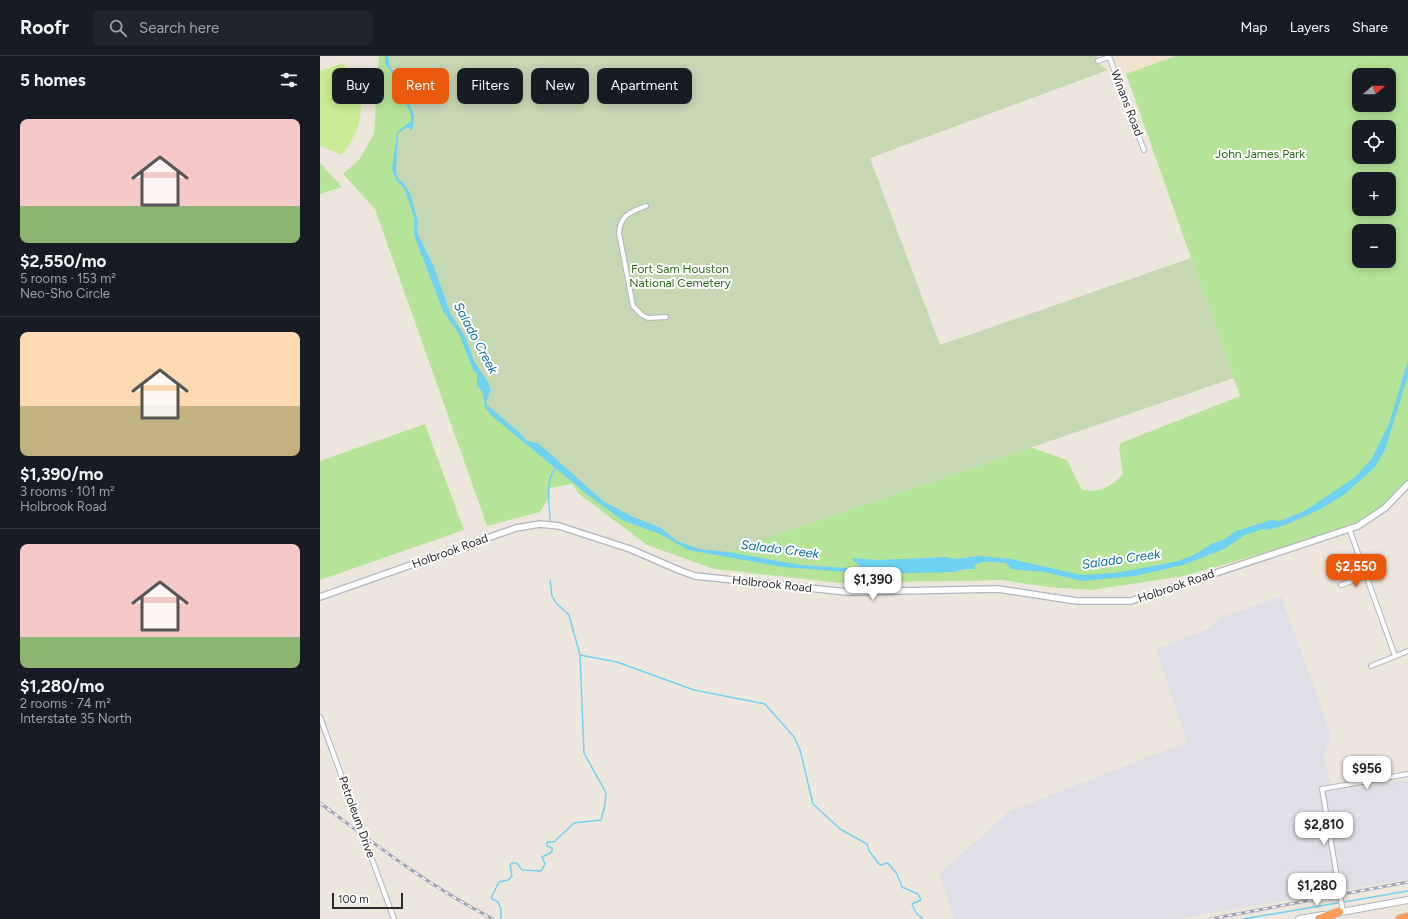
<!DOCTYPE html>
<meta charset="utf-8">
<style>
body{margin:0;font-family:Figtree,sans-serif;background:#20242c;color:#f1f3f6;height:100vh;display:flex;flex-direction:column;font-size:15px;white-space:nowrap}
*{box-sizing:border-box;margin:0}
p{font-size:13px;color:#9ea1a6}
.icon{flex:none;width:22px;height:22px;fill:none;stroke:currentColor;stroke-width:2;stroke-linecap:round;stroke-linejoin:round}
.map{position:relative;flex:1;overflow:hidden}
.sheet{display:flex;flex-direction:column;background:#171b24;width:320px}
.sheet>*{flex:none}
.hud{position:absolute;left:12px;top:12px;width:380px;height:36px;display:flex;gap:8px}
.needle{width:26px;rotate:70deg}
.buttons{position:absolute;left:1032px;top:12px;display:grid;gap:8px}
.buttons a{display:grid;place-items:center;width:44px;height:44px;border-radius:8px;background:#171b24;box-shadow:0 2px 10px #0003;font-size:20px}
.scale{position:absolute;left:12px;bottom:10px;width:71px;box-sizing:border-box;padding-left:4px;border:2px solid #2b2b2b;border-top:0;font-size:11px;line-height:14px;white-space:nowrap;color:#2b2b2b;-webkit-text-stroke:3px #fff;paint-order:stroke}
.price{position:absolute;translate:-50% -34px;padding:0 9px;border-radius:8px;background:#fff;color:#222;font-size:13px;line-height:26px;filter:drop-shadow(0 1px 2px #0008)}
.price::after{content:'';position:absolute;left:50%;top:24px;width:12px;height:9px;margin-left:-6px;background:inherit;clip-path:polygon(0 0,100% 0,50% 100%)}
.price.on{background:#ea580c;color:#fff}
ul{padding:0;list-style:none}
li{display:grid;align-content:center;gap:8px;height:212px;padding:0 20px}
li+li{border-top:1px solid #363941}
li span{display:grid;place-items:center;height:124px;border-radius:8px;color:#555}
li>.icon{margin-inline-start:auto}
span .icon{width:72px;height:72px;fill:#fffc;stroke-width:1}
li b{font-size:17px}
h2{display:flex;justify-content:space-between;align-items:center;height:48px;padding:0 20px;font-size:17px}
.pill{padding:0 14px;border-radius:8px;background:#171b24;box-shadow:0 2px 10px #0003;font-size:14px;line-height:36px}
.pill.on{background:#ea580c;color:#fff}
header{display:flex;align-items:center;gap:24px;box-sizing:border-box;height:56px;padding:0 20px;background:#171b24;border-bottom:1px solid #363941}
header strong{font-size:19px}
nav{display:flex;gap:22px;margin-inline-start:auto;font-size:14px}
.search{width:280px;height:36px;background:#20242c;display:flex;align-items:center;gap:10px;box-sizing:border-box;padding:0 14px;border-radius:8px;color:#9ea1a6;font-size:15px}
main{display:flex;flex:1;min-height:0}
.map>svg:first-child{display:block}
</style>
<header>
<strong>Roofr</strong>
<div class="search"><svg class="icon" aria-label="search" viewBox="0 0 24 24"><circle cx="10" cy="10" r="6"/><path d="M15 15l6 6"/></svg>Search here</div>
<nav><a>Map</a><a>Layers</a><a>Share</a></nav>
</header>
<main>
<section class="sheet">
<h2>5 homes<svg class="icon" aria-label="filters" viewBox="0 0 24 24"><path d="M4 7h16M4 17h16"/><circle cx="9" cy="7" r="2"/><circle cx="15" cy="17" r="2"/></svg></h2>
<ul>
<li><span style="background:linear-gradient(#f6c9c9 70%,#8fb573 0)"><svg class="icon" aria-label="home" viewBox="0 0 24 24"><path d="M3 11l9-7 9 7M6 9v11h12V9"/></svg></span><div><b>$2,550/mo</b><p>5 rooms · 153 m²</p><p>Neo-Sho Circle</p></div></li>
<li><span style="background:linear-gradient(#ffd9b3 60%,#c2b280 0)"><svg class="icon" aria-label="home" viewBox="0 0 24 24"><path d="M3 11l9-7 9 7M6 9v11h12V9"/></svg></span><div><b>$1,390/mo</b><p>3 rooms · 101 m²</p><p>Holbrook Road</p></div></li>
<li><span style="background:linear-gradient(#f6c9c9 75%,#8fb573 0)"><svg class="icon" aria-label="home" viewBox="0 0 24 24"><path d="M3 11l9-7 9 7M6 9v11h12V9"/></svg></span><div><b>$1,280/mo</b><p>2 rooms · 74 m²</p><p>Interstate 35 North</p></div></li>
</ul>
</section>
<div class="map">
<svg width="1088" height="863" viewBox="0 0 1088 863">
<rect width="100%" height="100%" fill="#ede6dd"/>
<path fill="#e0dee6" d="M961,540l50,139 -7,22 8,34 76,-11v99l-230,40h-223l-16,-45 71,-63 177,-69 -31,-93 52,-20 10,-10z"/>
<path fill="#efe3cd" d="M794,0h62l-55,20z"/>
<g fill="#b5e499" fill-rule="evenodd">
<path d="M59,0h280l300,367 108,37 15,30c18,3 29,-3 41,-16l-4,-26 2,-5 119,-47 -114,-322 50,-18h232v426l-31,32 -28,14 -165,48 -92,14 -44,-3 -46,-7 -162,3 -126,-14 -67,-24 -68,-51 -7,-10 -22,4 -2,11 -8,13 -53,14 -112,-317 -32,-35 16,-14 15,-26zM1039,19h30v30h-30zM1039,71h30v30h-30zM1039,123h30v30h-30zM1039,175h30v30h-30z"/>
<path d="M0,107l22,24 -22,7z"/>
<path d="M105,368l39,106 -144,50v-119z"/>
</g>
<path fill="#c6d7b4" d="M68,0h709l2,8 9,6 -238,88 70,187 251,-87 43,120 -507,174 -28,-3 -22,-8 -16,-13 -30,-12 -28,-15 -65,-58 -11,-2 -6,-7 -34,-29 -1,-3 5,-12 -3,-8 -14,-21 -9,-25 -14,-21 -17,-48 -17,-35 1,-10 -8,-29 -8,-12 -3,-1 -3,-8 2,-39 10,-7 3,5 3,-16 -16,-37 -8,-12z"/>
<path fill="#c9ec95" d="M23,7c24,34 24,58 -1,92l-22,-9v-75z"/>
<path fill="#6fd1f1" d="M65,0h3l2,10 8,12 16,37c-1,6 0,10 -2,16l-4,-4 -10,6 -2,39 3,8 3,1 8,12 8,29 -1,10 17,35 17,48 14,21 9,25 14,21 3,8 -5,12 1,3 34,29 6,7 11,2 65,58 28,15 30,12 16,13 22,8 28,3 74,13 61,4 -10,-10 2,-1 24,2 70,-3 5,2 26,-3 32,3 71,16 33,-2 59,-11 18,-6 21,-13 10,-3 13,-9 35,-11 8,1 9,-3 18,-8 48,-32 17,-18 17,-34 20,-65v15l-23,74 -10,17 -31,28 -25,15 -34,15 -17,5 -6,-1 -17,6 -21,14 -41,16 -48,11 -53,5 -38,-9 -33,-3 -5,-6c-10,0 -24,-4 -32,3l1,3h-11l-10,3 -81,2 -90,-7 -95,-17 -26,-15 -40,-15 -34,-25 -96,-79 -7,-8 -2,-15 -6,-8v-11l-4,-4 -14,-36 -16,-23 -29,-76v-18l-10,-29 -8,-8 -4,-11 5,-37 14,-11v-6l-20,-44 -6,-7z"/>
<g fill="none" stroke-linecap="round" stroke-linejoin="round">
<g stroke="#6fd1f1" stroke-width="1.5">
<path d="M230,465c0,-18 -6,-38 6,-54"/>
<path d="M230,524l2,16 4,7 13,12 11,40 37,7 77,28 71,14 29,33 6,13 13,54 27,25 27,15 2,7 11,14 8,-2 9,11 5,13 16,7 3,6 -9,4 4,9 7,6"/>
<path d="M181,863v-10l-3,-7 -7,-4 8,-16 9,-2 4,-4 -2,-11 2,-2h5l5,7 19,1 4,-7 -3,-7 10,-5v-4l-5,-2v-4h7l20,-19 27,-3 4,-15 1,-12 -22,-40 -4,-98"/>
<path d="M923,863l165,-28"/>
</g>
<g stroke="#b1b4bf" stroke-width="6">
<g id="minor">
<path d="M789,0l35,94"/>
<path d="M778,5l11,-4"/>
<path d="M326,150c-15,6 -26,9 -27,27l14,73 9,9 6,3 18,-1"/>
<path d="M1029,472l46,128"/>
<path d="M1021,529l25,-9"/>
<path d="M1051,610l37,-15"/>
<path d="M0,661l74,202"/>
<path d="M1023,856l-21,-123 86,-15"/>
</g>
</g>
<g stroke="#b1b4bf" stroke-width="8">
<path id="tertiary" d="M0,541l196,-69 24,-4 19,2 71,23 51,22 14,5 152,16 151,-3 79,12h54l227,-75 27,-18 23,-24"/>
</g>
<g stroke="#b1b4bf" stroke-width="8">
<g id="secondary">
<path d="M1016,857l72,-13"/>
<path d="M979,863l24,-4"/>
</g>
</g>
<g stroke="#c8c8c8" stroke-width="10">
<g id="motorway">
<path d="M999,863l20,-7"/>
<path d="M1080,863l8,-2"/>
</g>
</g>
<use href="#minor" stroke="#fff" stroke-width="4"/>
<use href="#tertiary" stroke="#fff" stroke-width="5.5"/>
<use href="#secondary" stroke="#fff" stroke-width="6"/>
<use href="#motorway" stroke="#ff9c57" stroke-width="8"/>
<g stroke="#a0a4b6" stroke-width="3">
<g id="rail">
<path d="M0,747c56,42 110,84 173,116"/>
<path d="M890,863l198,-37"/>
</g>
</g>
<use href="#rail" stroke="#fff" stroke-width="1.5" stroke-dasharray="4.5" stroke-linecap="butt"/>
</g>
<g text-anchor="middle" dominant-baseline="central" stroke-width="4" stroke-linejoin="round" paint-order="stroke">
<g font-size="12" fill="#2b2b2b" stroke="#fff">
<text transform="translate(807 47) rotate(69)">Winans Road</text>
<text transform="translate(130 495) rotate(-20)">Holbrook Road</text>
<text transform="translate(452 528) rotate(6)">Holbrook Road</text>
<text transform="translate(856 530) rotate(-19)">Holbrook Road</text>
<text transform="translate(37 761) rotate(70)">Petroleum Drive</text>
</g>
<g font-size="12" fill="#2c6a19" stroke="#fff">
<text x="940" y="98">John James Park</text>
<text x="360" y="213">Fort Sam Houston<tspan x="360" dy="14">National Cemetery</tspan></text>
</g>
<g font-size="13" font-style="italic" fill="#0b709f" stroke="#fff">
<text transform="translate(156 282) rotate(62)">Salado Creek</text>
<text transform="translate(460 493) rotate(7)">Salado Creek</text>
<text transform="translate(801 503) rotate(-8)">Salado Creek</text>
</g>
</g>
</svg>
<div class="buttons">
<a><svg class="needle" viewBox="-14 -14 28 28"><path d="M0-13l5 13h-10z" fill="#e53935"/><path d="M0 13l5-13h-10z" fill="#9ea1a6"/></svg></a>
<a><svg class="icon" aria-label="locate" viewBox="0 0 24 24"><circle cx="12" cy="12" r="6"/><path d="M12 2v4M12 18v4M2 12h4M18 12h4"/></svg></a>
<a>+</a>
<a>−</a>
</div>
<div class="scale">100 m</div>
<b class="price on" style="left:1036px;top:532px">$2,550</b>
<b class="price" style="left:553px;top:545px">$1,390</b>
<b class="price" style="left:1047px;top:734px">$956</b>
<b class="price" style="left:1004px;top:790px">$2,810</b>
<b class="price" style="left:997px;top:851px">$1,280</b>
<div class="hud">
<a class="pill">Buy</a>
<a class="pill on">Rent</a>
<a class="pill">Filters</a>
<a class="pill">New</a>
<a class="pill">Apartment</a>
</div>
</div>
</main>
